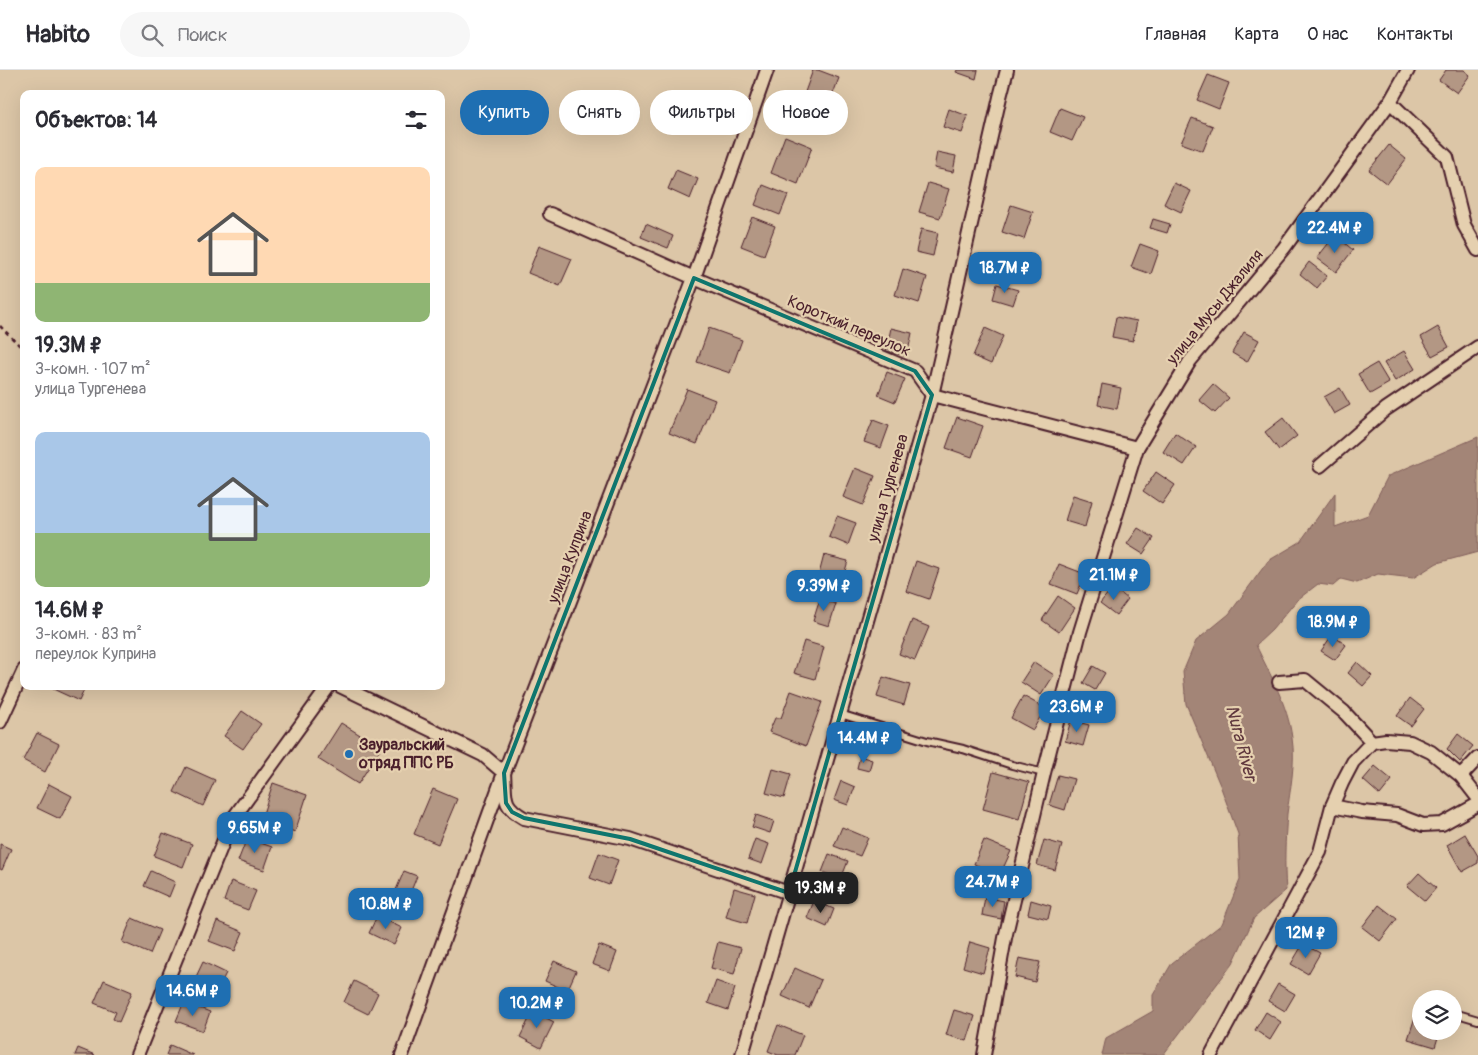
<!DOCTYPE html>
<html lang="ru">
<meta charset="utf-8">
<style>
body{margin:0;font-family:Pangolin,sans-serif;background:#f7f7f7;color:#2b2b33;height:100vh;display:flex;flex-direction:column;font-size:19px;white-space:nowrap}
*{box-sizing:border-box;margin:0}
p{font-size:16px;color:#7c7c81}
.icon{flex:none;width:28px;height:28px;fill:none;stroke:currentColor;stroke-width:2;stroke-linecap:round;stroke-linejoin:round}
.map{position:relative;flex:1;overflow:hidden}
.side{position:absolute;left:20px;top:20px;width:425px;height:600px;display:flex;flex-direction:column;background:#fff;border-radius:10px;box-shadow:0 5px 20px #0002}
.side>*{flex:none}
.banner{position:absolute;left:460px;top:20px;width:475px;height:45px;display:flex;gap:10px}
.buttons{position:absolute;left:1412px;top:920px;display:grid;gap:10px}
.buttons a{display:grid;place-items:center;width:50px;height:50px;border-radius:50%;background:#fff;box-shadow:0 5px 20px #0002;font-size:25px}
.price{position:absolute;translate:-50% -42px;padding:0 11px;border-radius:10px;background:#1f6fb2;color:#fff;font-size:16px;line-height:32px;filter:drop-shadow(0 1px 2px #0008)}
.price::after{content:'';position:absolute;left:50%;top:30px;width:15px;height:11px;margin-left:-8px;background:inherit;clip-path:polygon(0 0,100% 0,50% 100%)}
.price.current{background:#222;color:#fff}
ul{padding:0;list-style:none}
li{display:grid;align-content:center;gap:10px;height:265px;padding:0 15px}
li span{display:grid;place-items:center;height:155px;border-radius:10px;color:#555}
li>.icon{margin-inline-start:auto}
span .icon{width:90px;height:90px;fill:#fffc;stroke-width:1}
li b{font-size:21px}
h2{display:flex;justify-content:space-between;align-items:center;height:60px;padding:0 15px;font-size:21px}
.tag{padding:0 18px;border-radius:22px;background:#fff;box-shadow:0 5px 20px #0002;font-size:18px;line-height:45px}
.tag.current{background:#1f6fb2;color:#fff}
header{display:flex;align-items:center;gap:30px;box-sizing:border-box;height:70px;padding:0 25px;background:#fff;border-bottom:1px solid #e1e1e2}
header strong{font-size:24px}
nav{display:flex;gap:28px;margin-inline-start:auto;font-size:18px}
.search{width:350px;height:45px;background:#f7f7f7;display:flex;align-items:center;gap:12px;box-sizing:border-box;padding:0 18px;border-radius:28px;color:#7c7c81;font-size:19px}
.map>svg:first-child{display:block}
</style>
<header>
<strong>Habito</strong>
<div class="search"><svg class="icon" aria-label="search" viewBox="0 0 24 24"><circle cx="10" cy="10" r="6"/><path d="M15 15l6 6"/></svg>Поиск</div>
<nav><a>Главная</a><a>Карта</a><a>О нас</a><a>Контакты</a></nav>
</header>
<div class="map">
<svg width="1478" height="985" viewBox="0 0 1478 985">
<rect width="100%" height="100%" fill="#dcc6a7"/>
<filter id="ink" filterUnits="userSpaceOnUse"><feTurbulence type="fractalNoise" baseFrequency=".02" numOctaves="2"/><feDisplacementMap in="SourceGraphic" scale="10" xChannelSelector="R" yChannelSelector="G"/><feConvolveMatrix kernelMatrix="1 2 1 2 8 2 1 2 1" color-interpolation-filters="sRGB"/></filter>
<g filter="url(#ink)">
<path fill="#a38577" stroke="#7f5c59" d="M1478,367v115l-41,11 -24,15 -35,-4 -21,9 -16,-4 -8,7 -15,-2 -21,16 -25,30 -16,15c14,30 32,60 36,93 4,25 -2,51 -5,76 -2,25 -3,51 -1,76l-32,28 -21,45 -70,92h-61l4,-17 47,-27v-16l19,-32 50,-39 18,-44 -2,-46 -18,-49 -34,-81 -3,-32 13,-31 33,-27 39,-53 32,-19 35,-49v34l33,-12 20,-39z"/>
<g fill="#b39784" stroke="#4a1f2b">
<path d="M813,0h5l21,8 -13,34 -25,-9z"/>
<path d="M957,0h21l-2,9 -20,-7z"/>
<path d="M1446,0h18l6,5 -13,18 -18,-13z"/>
<path d="M1208,5l21,8 -10,26 -22,-9z"/>
<path d="M696,22l24,10 -12,27 -24,-10z"/>
<path d="M1060,38l23,9 -11,24 -22,-9z"/>
<path d="M949,39l19,7 -6,17 -19,-6z"/>
<path d="M1192,48l21,8 -10,25 -22,-8z"/>
<path d="M785,66l27,11 -14,37 -27,-11z"/>
<path d="M1389,75l17,14 -19,25 -18,-14z"/>
<path d="M937,82l19,4 -3,16 -19,-4z"/>
<path d="M676,100l22,9 -8,20 -22,-10z"/>
<path d="M928,113l21,6 -9,29 -21,-6z"/>
<path d="M1174,113l17,8 -10,21 -17,-8z"/>
<path d="M763,115l25,10 -8,20 -25,-10z"/>
<path d="M1011,135l22,7 -9,27 -22,-7z"/>
<path d="M752,147l23,9 -11,29 -23,-9z"/>
<path d="M1153,149l17,5 -3,9 -17,-5z"/>
<path d="M646,154l27,12 -5,12 -27,-11z"/>
<path d="M921,159l17,4 -5,23 -17,-4z"/>
<path d="M1335,165l18,15 -17,22 -19,-14z"/>
<path d="M1140,174l19,7 -8,23 -20,-7z"/>
<path d="M539,176l33,13 -12,27 -32,-13z"/>
<path d="M1309,192l18,14 -10,12 -17,-14z"/>
<path d="M903,199l24,8 -8,26 -24,-8z"/>
<path d="M997,214l21,6 -5,15 -20,-6z"/>
<path d="M1116,247l21,4 -4,20 -21,-4z"/>
<path d="M1438,257l11,20 -17,9 -11,-19z"/>
<path d="M709,258l33,12 -12,33 -33,-11z"/>
<path d="M891,258l21,5 -5,23 -21,-5z"/>
<path d="M985,258l18,8 -12,28 -18,-8z"/>
<path d="M1244,262l15,8 -12,22 -15,-9z"/>
<path d="M1404,281l11,18 -20,12 -11,-18z"/>
<path d="M1377,293l12,20 -19,11 -12,-20z"/>
<path d="M887,302l18,7 -10,23 -17,-7z"/>
<path d="M1102,314l19,4 -4,21 -19,-4z"/>
<path d="M1213,314l16,14 -14,15 -16,-13z"/>
<path d="M1340,318l10,17 -16,9 -10,-17z"/>
<path d="M687,319l28,11 -18,44 -28,-11z"/>
<path d="M957,347l26,9 -11,31 -26,-9z"/>
<path d="M1283,348l14,18 -18,14 -14,-18z"/>
<path d="M873,350l16,6 -8,22 -17,-6z"/>
<path d="M1175,363l21,14 -12,18 -21,-13z"/>
<path d="M855,398l20,8 -12,29 -20,-8z"/>
<path d="M1156,402l19,13 -13,19 -19,-13z"/>
<path d="M1073,425l19,6 -7,26 -20,-6z"/>
<path d="M837,446l19,7 -8,22 -19,-8z"/>
<path d="M1138,458l16,10 -11,16 -16,-10z"/>
<path d="M824,485l24,6 -7,23 -23,-6z"/>
<path d="M916,491l23,8 -10,30 -23,-8z"/>
<path d="M1059,494l26,10 -8,20 -26,-10z"/>
<path d="M1113,517l15,12 -12,16 -16,-12z"/>
<path d="M1058,526l17,12 -16,24 -17,-12z"/>
<path d="M820,529l16,5 -7,22 -16,-5z"/>
<path d="M912,550l17,7 -14,33 -16,-6z"/>
<path d="M1332,565l14,10 -11,15 -14,-9z"/>
<path d="M804,571l20,6 -9,32 -21,-6z"/>
<path d="M1034,592l20,13 -13,20 -20,-13z"/>
<path d="M1357,592l15,14 -9,10 -15,-13z"/>
<path d="M1093,596l12,7 -10,17 -12,-7z"/>
<path d="M883,607l27,8 -6,20 -27,-8z"/>
<path d="M54,616h32l-7,15 -26,-12z"/>
<path d="M791,621l31,11 -16,44 -37,-14 6,-14h6z"/>
<path d="M1023,626l22,12 -12,22 -22,-12z"/>
<path d="M1410,628l14,11 -13,17 -14,-10z"/>
<path d="M242,641l19,13 -18,25 -19,-13z"/>
<path d="M1071,650l18,5 -6,21 -18,-5z"/>
<path d="M341,653l40,25 -23,36 -40,-25z"/>
<path d="M37,663l22,11 -14,28 -22,-12z"/>
<path d="M1458,664l15,12 -13,16 -13,-13z"/>
<path d="M860,686l12,4 -3,11 -12,-3z"/>
<path d="M1375,696l17,14 -12,15 -17,-15z"/>
<path d="M186,697l29,13 -12,26 -29,-14z"/>
<path d="M773,699l18,5 -7,24 -18,-5z"/>
<path d="M993,702l36,10 -10,37 -36,-10z"/>
<path d="M1058,705l16,4 -9,31 -16,-5z"/>
<path d="M841,711l14,6 -7,18 -14,-5z"/>
<path d="M273,713l34,12 -12,37 -34,-12z"/>
<path d="M49,714l23,12 -12,23 -23,-11z"/>
<path d="M433,719l24,10 -19,45 -24,-10z"/>
<path d="M756,745l18,6 -4,12 -18,-6z"/>
<path d="M842,757l26,11 -8,18 -26,-10z"/>
<path d="M163,763l29,11 -9,23 -29,-11z"/>
<path d="M1465,764l13,22v7l-16,9 -15,-27z"/>
<path d="M247,768l25,9 -8,23 -26,-9z"/>
<path d="M755,769l14,5 -7,20 -14,-5z"/>
<path d="M984,770l27,11 -11,24 -26,-11z"/>
<path d="M1044,770l18,5 -7,25 -18,-5z"/>
<path d="M0,774l11,5 -9,21 -2,-1z"/>
<path d="M599,783l19,7 -9,25 -19,-7z"/>
<path d="M829,784l19,7 -7,18 -19,-7z"/>
<path d="M151,801l24,11 -6,15 -25,-11z"/>
<path d="M404,801l13,5 -8,20 -13,-6z"/>
<path d="M1419,803l17,15 -11,13 -18,-15z"/>
<path d="M231,811l25,10 -8,19 -24,-9z"/>
<path d="M734,818l21,6 -8,29 -21,-6z"/>
<path d="M985,827l19,4 -3,18 -19,-4z"/>
<path d="M1031,830l20,6 -3,13 -20,-5z"/>
<path d="M814,831l20,8 -7,18 -20,-9z"/>
<path d="M1379,835l18,14 -17,22 -18,-14z"/>
<path d="M377,846l25,12 -8,17 -25,-12z"/>
<path d="M132,848l28,12 -10,24 -28,-12z"/>
<path d="M217,851l26,11 -8,19 -26,-10z"/>
<path d="M718,872l23,6 -7,26 -23,-6z"/>
<path d="M970,872l20,6 -7,25 -20,-6z"/>
<path d="M1303,874l17,9 -12,21 -17,-10z"/>
<path d="M599,875l18,7 -7,19 -18,-7z"/>
<path d="M1019,888l21,4 -5,20 -20,-5z"/>
<path d="M554,891l22,10 -9,20 -22,-10z"/>
<path d="M203,892l23,11 -9,18 -23,-10z"/>
<path d="M795,898l26,12 -12,28 -27,-12z"/>
<path d="M104,910l28,12 -13,30 -6,-3 3,-7 -22,-9z"/>
<path d="M354,911l24,12 -10,21 -24,-12z"/>
<path d="M716,911l19,7 -7,22 -20,-7z"/>
<path d="M1278,914l17,10 -10,17 -17,-10z"/>
<path d="M184,932l26,10 -7,19 -27,-10z"/>
<path d="M954,940l21,6 -8,25 -21,-6z"/>
<path d="M533,941l21,11 -13,26 -21,-11z"/>
<path d="M1266,942l15,10 -11,18 -15,-10z"/>
<path d="M1415,947l6,2v12h19l-5,16 -27,-8z"/>
<path d="M778,955l25,10 -8,20h-17l-10,-4z"/>
<path d="M170,975l23,10h-27z"/>
<path d="M78,978l17,7h-20z"/>
</g>
<g fill="none" stroke-linecap="round" stroke-linejoin="round">
<g stroke="#4a1f2b" stroke-width="10">
<g id="service">
<path d="M840,644l87,27 36,8 49,16 32,8"/>
<path d="M1454,943l24,7"/>
</g>
</g>
<g stroke="#4a1f2b" stroke-width="16">
<g id="minor">
<path d="M1390,32l57,55 17,68 14,25"/>
<path d="M550,144l144,64 221,93 17,24 205,53"/>
<path d="M1320,396l66,-57 92,-62"/>
<path d="M1279,612l26,-2 39,32 28,30"/>
<path d="M340,616l143,69 21,18c2,24 -3,32 20,45l106,21 159,54"/>
<path d="M0,652l24,-52"/>
<path d="M1461,706l17,-18"/>
<path d="M1332,736l30,6 35,3 26,10 19,-1 36,-20"/>
<path d="M137,985l95,-235 97,-134"/>
<path d="M402,985l102,-282 190,-495 73,-208"/>
<path d="M742,985l190,-660 68,-298 7,-27"/>
<path d="M984,985l21,-117 39,-165 36,-141 57,-184 53,-87 94,-113 106,-146 18,-32"/>
<path d="M1211,985l109,-203 12,-46 10,-23 11,-21 19,-20 14,-2 24,2 21,10 30,24 17,22"/>
</g>
</g>
<path stroke="#4a1f2b" stroke-width="2.5" stroke-dasharray="4 4" stroke-linecap="butt" d="M0,256l24,24"/>
<use href="#service" stroke="#e5d0af" stroke-width="6"/>
<use href="#minor" stroke="#e5d0af" stroke-width="12"/>
</g>
</g>
<path fill="none" stroke="#0f766e" stroke-width="4" stroke-linejoin="round" d="M694,208l221,93 17,24 -143,498 -159,-54 -106,-21 -12,-6 -6,-9 -2,-30z"/>
<circle fill="#1f6fb2" stroke="#e5d0af" stroke-width="2" cx="349" cy="684" r="5"/>
<g text-anchor="middle" dominant-baseline="central" stroke-width="4.5" stroke-linejoin="round" paint-order="stroke">
<g font-size="16" fill="#4a1f2b" stroke="#e5d0af">
<text transform="translate(1215 237) rotate(-51)">улица Мусы Джалиля</text>
<text transform="translate(849 256) rotate(23)">Короткий переулок</text>
<text transform="translate(888 418) rotate(-74)">улица Тургенева</text>
<text transform="translate(570 487) rotate(-69)">улица Куприна</text>
</g>
<g font-size="16" font-weight="bold" fill="#4a1f2b" stroke="#e5d0af" text-anchor="start">
<text x="359" y="675">Зауральский<tspan x="359" dy="18">отряд ППС РБ</tspan></text>
</g>
<g font-size="18" font-style="italic" fill="#60383e" stroke="#e5d0af">
<text transform="translate(1241 673) rotate(75)">Nura River</text>
</g>
</g>
</svg>
<div class="buttons">
<a><svg class="icon" aria-label="layers" viewBox="0 0 24 24"><path d="M12 4l9 5-9 5-9-5zM3 14l9 5 9-5"/></svg></a>
</div>
<b class="price" style="left:1335px;top:184px">22.4M ₽</b>
<b class="price" style="left:1005px;top:224px">18.7M ₽</b>
<b class="price" style="left:1114px;top:531px">21.1M ₽</b>
<b class="price" style="left:824px;top:542px">9.39M ₽</b>
<b class="price" style="left:1333px;top:578px">18.9M ₽</b>
<b class="price" style="left:1077px;top:663px">23.6M ₽</b>
<b class="price" style="left:864px;top:694px">14.4M ₽</b>
<b class="price" style="left:255px;top:784px">9.65M ₽</b>
<b class="price" style="left:993px;top:838px">24.7M ₽</b>
<b class="price current" style="left:821px;top:844px">19.3M ₽</b>
<b class="price" style="left:386px;top:860px">10.8M ₽</b>
<b class="price" style="left:1306px;top:889px">12M ₽</b>
<b class="price" style="left:193px;top:947px">14.6M ₽</b>
<b class="price" style="left:537px;top:959px">10.2M ₽</b>
<div class="banner">
<a class="tag current">Купить</a>
<a class="tag">Снять</a>
<a class="tag">Фильтры</a>
<a class="tag">Новое</a>
</div>
<section class="side">
<h2>Объектов: 14<svg class="icon" aria-label="filters" viewBox="0 0 24 24"><path d="M4 7h16M4 17h16"/><circle cx="9" cy="7" r="2"/><circle cx="15" cy="17" r="2"/></svg></h2>
<ul>
<li><span style="background:linear-gradient(#ffd9b3 75%,#8fb573 0)"><svg class="icon" aria-label="home" viewBox="0 0 24 24"><path d="M3 11l9-7 9 7M6 9v11h12V9"/></svg></span><div><b>19.3M ₽</b><p>3-комн. · 107 m²</p><p>улица Тургенева</p></div></li>
<li><span style="background:linear-gradient(#a9c7e8 65%,#8fb573 0)"><svg class="icon" aria-label="home" viewBox="0 0 24 24"><path d="M3 11l9-7 9 7M6 9v11h12V9"/></svg></span><div><b>14.6M ₽</b><p>3-комн. · 83 m²</p><p>переулок Куприна</p></div></li>
</ul>
</section>
</div>
